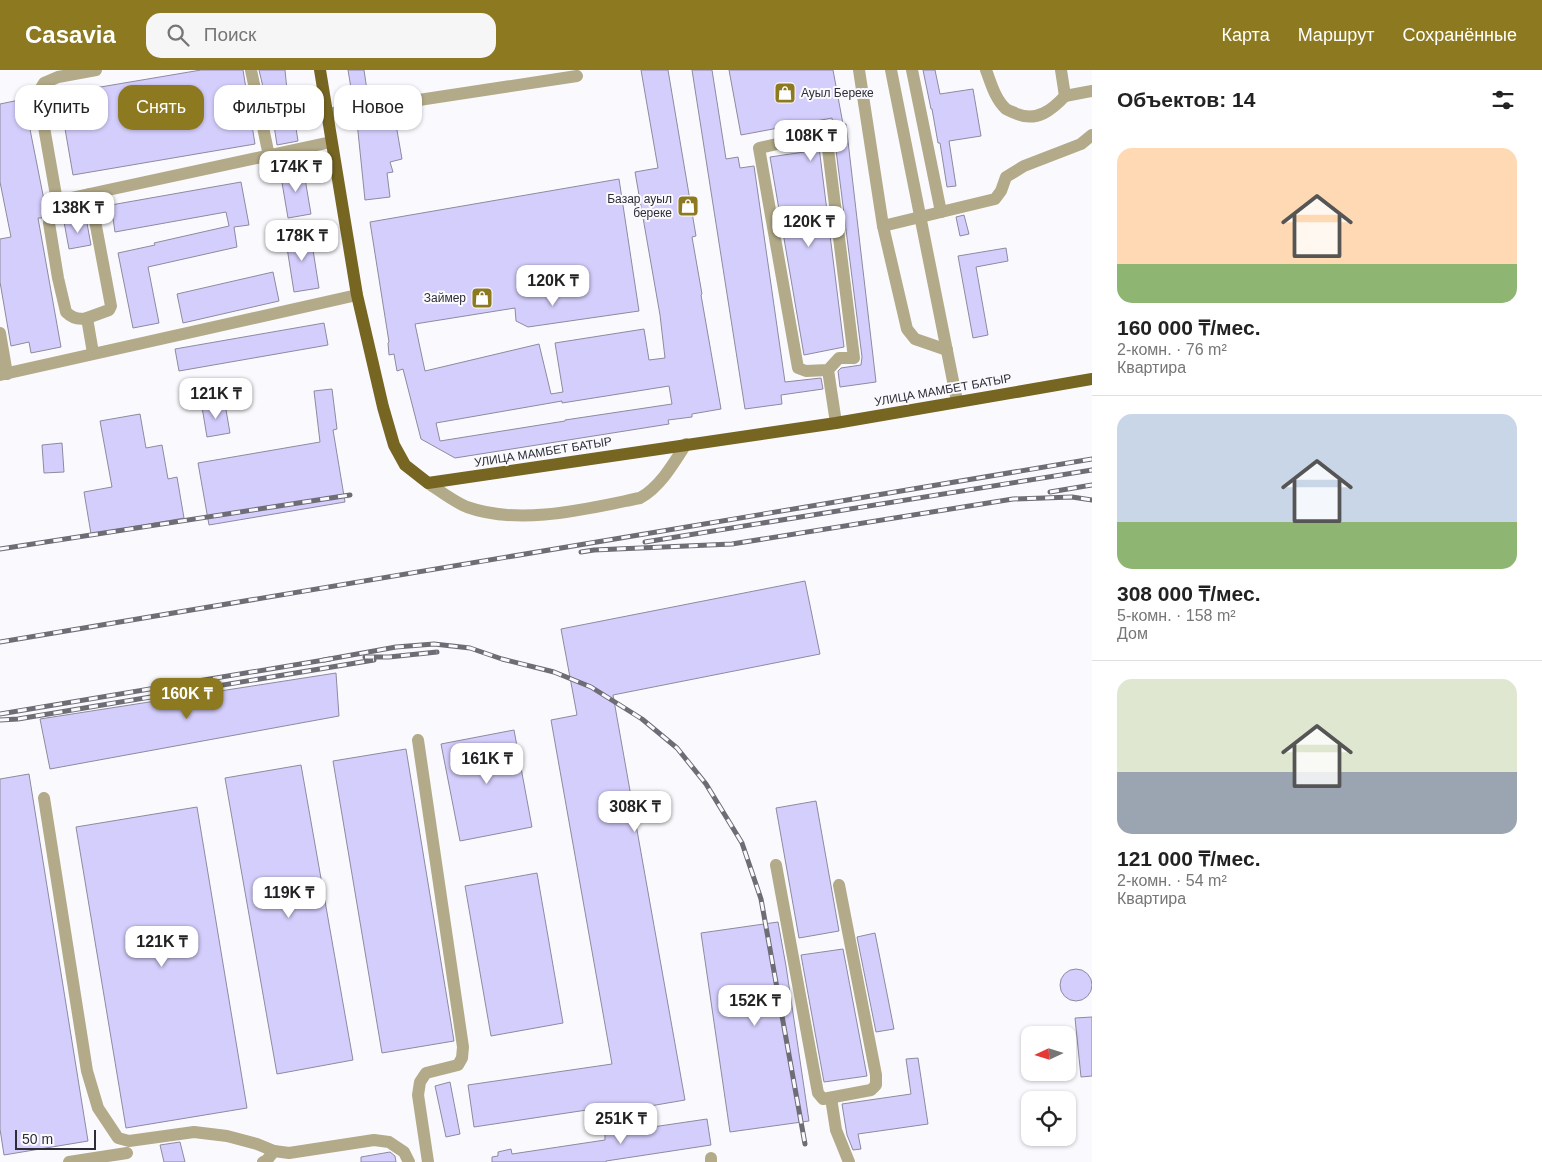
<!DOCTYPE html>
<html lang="ru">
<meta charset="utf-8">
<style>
body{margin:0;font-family:Helvetica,sans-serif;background:#f6f6f6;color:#222;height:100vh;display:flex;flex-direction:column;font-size:19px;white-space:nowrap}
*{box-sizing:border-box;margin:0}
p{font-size:16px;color:#767676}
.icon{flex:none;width:28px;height:28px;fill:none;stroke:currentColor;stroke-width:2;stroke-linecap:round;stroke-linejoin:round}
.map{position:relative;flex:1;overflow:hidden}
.details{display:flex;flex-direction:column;background:#fff;width:450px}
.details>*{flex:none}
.guide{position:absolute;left:15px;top:15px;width:475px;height:45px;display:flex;gap:10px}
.needle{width:32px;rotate:266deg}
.tools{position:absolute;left:1021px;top:956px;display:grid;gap:10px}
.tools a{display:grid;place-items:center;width:55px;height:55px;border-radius:10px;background:#fff;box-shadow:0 1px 4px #0004;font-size:25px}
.scale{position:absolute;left:15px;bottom:12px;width:81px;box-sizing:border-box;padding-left:5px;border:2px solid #2e2d36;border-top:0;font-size:14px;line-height:18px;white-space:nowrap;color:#2e2d36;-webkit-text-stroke:4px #fafafe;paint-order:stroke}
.price{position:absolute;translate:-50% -42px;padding:0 11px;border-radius:10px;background:#fff;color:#222;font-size:16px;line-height:32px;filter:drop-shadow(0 1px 2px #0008)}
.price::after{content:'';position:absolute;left:50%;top:30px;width:15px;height:11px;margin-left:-8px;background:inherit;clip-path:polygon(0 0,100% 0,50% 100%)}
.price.current{background:#8d791f;color:#fff}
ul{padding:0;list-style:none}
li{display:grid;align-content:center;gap:10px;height:265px;padding:0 25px}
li+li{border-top:1px solid #e0e0e0}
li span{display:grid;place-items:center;height:155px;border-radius:15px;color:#555}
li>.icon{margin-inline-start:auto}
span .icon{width:90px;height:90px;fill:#fffc;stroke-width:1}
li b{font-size:21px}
h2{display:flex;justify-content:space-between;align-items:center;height:60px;padding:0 25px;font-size:21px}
.chip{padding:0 18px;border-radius:15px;background:#fff;box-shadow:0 1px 4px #0004;font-size:18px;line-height:45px}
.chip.current{background:#8d791f;color:#fff}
header{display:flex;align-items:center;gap:30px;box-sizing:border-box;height:70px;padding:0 25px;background:#8d791f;color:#fff}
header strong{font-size:24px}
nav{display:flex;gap:28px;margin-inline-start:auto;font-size:18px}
.search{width:350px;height:45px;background:#f6f6f6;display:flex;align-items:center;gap:12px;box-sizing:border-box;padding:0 18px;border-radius:15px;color:#767676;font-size:19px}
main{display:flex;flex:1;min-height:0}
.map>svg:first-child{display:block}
</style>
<header>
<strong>Casavia</strong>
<div class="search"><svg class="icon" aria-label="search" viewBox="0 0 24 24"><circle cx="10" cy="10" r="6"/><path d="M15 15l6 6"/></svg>Поиск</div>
<nav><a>Карта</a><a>Маршрут</a><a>Сохранённые</a></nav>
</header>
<main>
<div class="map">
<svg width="1092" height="1092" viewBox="0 0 1092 1092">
<rect width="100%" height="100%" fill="#fafafe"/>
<g fill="#d4cefc" stroke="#8d8a9f" fill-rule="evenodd">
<path d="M201,0h42l12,74 -182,31 -14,-81z"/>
<path d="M259,0h26l2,20h3l8,51 -21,4 -9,-59 -5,1z"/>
<path d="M348,0h16l4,27 -15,3z"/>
<path d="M641,0h27l28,166 -4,1 10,57 -1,1 20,114 -29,5v3l-24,3 1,4 -214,34 -34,-19 -18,-70 -6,2 -3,-17 -5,1 -1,-12 1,-1 -19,-120 249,-43 20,132 -111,16 -12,-6 -1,-13 -100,16 10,47 114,-27 12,50 12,-2 -8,-49 89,-14 5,31 16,-2 -5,-43 -25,-143 23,-4zM669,316l3,18 -107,16v1l-125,20 -4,-18 126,-22v2z"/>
<path d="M692,0h20l14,89 12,-2 2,11 14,-2 31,216 36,-4 2,11 -42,6 1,9 -37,5z"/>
<path d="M729,0h104l10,54h3l30,258 -36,5 -2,-16 3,-3 20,-3 1,-8 -30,-239 -91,17z"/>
<path d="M923,0h12l5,24 33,-5 8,47 -32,5 7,45 -9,1 -7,-44h-2l-6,-34h-1z"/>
<path d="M24,29l21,106 -3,13h-4l23,129 -30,6 -2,-11 -18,4 -11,-64v-43l11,-2 -11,-55v-78z"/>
<path d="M388,43v2l6,-2 8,46 -12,3 3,10 -6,1 3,24 -25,3 -8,-78 3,-5z"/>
<path d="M819,77l25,200 -40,8 -34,-198 34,-5 -1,-2z"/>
<path d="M303,97l8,47 -23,4 -8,-47z"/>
<path d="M241,112l8,43 -15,2 3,20 -89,20 11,56 -26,5 -15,-75 37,-8 -1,-2 75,-17 -3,-14 -111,20 -4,-27z"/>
<path d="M964,145l5,19 -9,2 -4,-19z"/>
<path d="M86,148l5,27 -22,4 -5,-27z"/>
<path d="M310,161l9,57 -25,4 -9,-57z"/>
<path d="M1006,178l2,13 -32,6 12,68 -15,3 -15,-82z"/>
<path d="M273,202l6,29 -96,22 -6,-29z"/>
<path d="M324,253l4,22 -149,26 -4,-22z"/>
<path d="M332,319l5,40 -4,1 12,72 -136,23 -11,-62 122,-21 -6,-51z"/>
<path d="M225,334l5,29 -23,4 -5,-30z"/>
<path d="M140,344l6,34 16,-3 6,34 9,-2 7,41 -93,16 -7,-42 28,-5 -12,-66z"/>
<path d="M62,373l2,29 -20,1 -2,-28z"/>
<path d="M805,511l15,73 -207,41 72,405 -64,11 -1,-6 -146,22 -6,-42 144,-21 -61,-344 26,-5 -16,-86z"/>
<path d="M336,603l3,43 -289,53 -10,-50z"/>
<path d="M514,660l18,97 -72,14 -19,-97z"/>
<path d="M406,679l48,292 -72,12 -49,-292z"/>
<path d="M301,695l52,295 -76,14 -52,-296z"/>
<path d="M29,704l59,367 -84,14 -4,-26v-350z"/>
<path d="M816,731l23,130 -40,7 -23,-130z"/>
<path d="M197,737l50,301 -121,20 -50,-301z"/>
<path d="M537,803l26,150 -72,13 -26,-150z"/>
<path d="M778,852l8,44 23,155 -79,11 -29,-199z"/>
<path d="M875,863l19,96 -18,3 -19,-95z"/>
<path d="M843,879l24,127 -43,6 -23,-127z"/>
<circle cx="1076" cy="915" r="16"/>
<path d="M1092,947v59l-11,1 -6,-59z"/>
<path d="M918,988l10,66 -70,10 3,15 -8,1 -6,-15 -5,-31 69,-10 -5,-35z"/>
<path d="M450,1012l10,52 -14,3 -11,-51z"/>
<path d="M707,1049l4,26 -105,16v1h-114v-5l6,-1v-4l13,-3 1,5 93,-14v-6z"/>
<path d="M180,1072l5,20h-21l-4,-17z"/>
<path d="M390,1082l5,4 1,6h-35v-5z"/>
</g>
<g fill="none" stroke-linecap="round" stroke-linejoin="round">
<g stroke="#b2aa88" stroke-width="12">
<path d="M96,0l-38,7 -14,6 -6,10 19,108 274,-59"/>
<path d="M251,0l18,86"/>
<path d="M859,0l24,156 24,103 8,10 32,11"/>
<path d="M891,0l66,331"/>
<path d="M912,0l29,142"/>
<path d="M986,0c5,13 9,29 20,39 3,2 7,3 11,5 20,8 35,-4 48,-18"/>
<path d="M1061,0l4,26 27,-5"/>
<path d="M327,44l250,-38"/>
<path d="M57,131l-5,8 -3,14 9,55 8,34c6,6 13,8 21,6l6,35"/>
<path d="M883,156l112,-27 6,-8 5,-14 18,-11 57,-22 11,-9"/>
<path d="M87,248l22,-8 2,-4 -21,-112"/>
<path d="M0,263l7,41"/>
<path d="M828,300l-22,1 -8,-3 -39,-220 67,-15 28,225h-15l-11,12 8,53"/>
<path d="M0,305l357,-80"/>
<path d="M428,413c12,8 26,19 39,24 53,19 119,2 173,-9 20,-11 34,-35 46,-54"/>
<path d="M418,670l45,307 -1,11 -4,7 -32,8 -6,9 -2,13 10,67"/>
<path d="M44,728l43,273 11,37 20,30 11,3 65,-9 33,4 30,8 17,7 15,2 85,-13 15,2 15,10 5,10"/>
<path d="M776,795l42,228 5,6 48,-9 5,-5v-10l-37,-190"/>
<path d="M831,1028l5,32 13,32"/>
<path d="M711,1088v4"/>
<path d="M69,1092l58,-9"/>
<path d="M263,1092l4,-2 7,-9"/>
</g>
<path stroke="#766622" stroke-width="12" d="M320,0l37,225 26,112 11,38 11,20 23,18 408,-60 256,-44"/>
<g stroke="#6e6d75" stroke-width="5">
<g id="rail">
<path d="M1050,422l42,-7"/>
<path d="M645,472l447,-72"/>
<path d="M0,479l350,-54"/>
<path d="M581,482l13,-2 138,-6 281,-45 59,-2 20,3"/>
<path d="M0,572l1092,-183"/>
<path d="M365,587h24l48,-5"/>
<path d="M324,590l72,-13 38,-3 36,4 32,11 52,13 37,15 51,32 35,29 29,36 36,59 19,56 44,245"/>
<path d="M0,644l330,-55"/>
<path d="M0,650l18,-1 356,-59"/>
</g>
</g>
<use href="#rail" stroke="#fafafe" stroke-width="3" stroke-dasharray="9" stroke-linecap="butt"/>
</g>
<defs>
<g id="shop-square" transform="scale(1.125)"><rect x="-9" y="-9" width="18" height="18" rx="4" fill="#8d791f" stroke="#fafafe"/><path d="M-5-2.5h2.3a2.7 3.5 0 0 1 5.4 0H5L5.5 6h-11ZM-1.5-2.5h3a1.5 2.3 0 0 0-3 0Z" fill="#fff"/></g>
</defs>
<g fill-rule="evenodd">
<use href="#shop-square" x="785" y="23"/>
<use href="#shop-square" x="688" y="136"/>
<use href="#shop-square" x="482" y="228"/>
</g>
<g text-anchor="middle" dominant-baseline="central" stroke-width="4" stroke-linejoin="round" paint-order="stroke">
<g font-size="12" fill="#2e2d36" stroke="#fafafe" text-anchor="end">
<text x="801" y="23" text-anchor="start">Ауыл Береке</text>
<text x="672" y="129">Базар ауыл<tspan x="672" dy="14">береке</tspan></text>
<text x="466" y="228">Займер</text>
</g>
<g font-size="12" fill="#2e2d36" stroke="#fafafe">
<text transform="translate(943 320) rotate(-10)">УЛИЦА МАМБЕТ БАТЫР</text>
<text transform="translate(543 382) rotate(-9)">УЛИЦА МАМБЕТ БАТЫР</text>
</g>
</g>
</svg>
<div class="tools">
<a><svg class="needle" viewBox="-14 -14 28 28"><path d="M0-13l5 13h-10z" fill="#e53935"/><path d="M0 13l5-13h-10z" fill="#767676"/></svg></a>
<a><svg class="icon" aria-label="locate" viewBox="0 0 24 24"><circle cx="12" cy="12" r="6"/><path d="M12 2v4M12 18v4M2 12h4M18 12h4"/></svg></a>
</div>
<div class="scale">50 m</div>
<b class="price" style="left:811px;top:92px">108K ₸</b>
<b class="price" style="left:296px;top:123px">174K ₸</b>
<b class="price" style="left:78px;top:164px">138K ₸</b>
<b class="price" style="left:809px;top:178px">120K ₸</b>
<b class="price" style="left:302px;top:192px">178K ₸</b>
<b class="price" style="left:553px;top:237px">120K ₸</b>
<b class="price" style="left:216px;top:350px">121K ₸</b>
<b class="price current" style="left:187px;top:650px">160K ₸</b>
<b class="price" style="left:487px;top:715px">161K ₸</b>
<b class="price" style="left:635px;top:763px">308K ₸</b>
<b class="price" style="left:289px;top:849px">119K ₸</b>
<b class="price" style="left:162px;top:898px">121K ₸</b>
<b class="price" style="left:755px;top:957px">152K ₸</b>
<b class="price" style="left:621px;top:1075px">251K ₸</b>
<div class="guide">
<a class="chip">Купить</a>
<a class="chip current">Снять</a>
<a class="chip">Фильтры</a>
<a class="chip">Новое</a>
</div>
</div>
<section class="details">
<h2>Объектов: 14<svg class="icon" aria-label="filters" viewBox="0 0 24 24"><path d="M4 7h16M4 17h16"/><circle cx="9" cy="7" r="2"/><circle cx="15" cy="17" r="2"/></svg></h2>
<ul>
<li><span style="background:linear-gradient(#ffd9b3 75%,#8fb573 0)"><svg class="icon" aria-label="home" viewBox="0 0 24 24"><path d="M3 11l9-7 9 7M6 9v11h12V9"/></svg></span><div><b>160 000 ₸/мес.</b><p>2-комн. · 76 m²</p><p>Квартира</p></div></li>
<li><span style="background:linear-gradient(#c9d6e8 70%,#8fb573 0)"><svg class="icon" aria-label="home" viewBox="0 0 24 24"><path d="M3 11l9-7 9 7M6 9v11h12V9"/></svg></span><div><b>308 000 ₸/мес.</b><p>5-комн. · 158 m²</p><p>Дом</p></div></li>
<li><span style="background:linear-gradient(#dfe7d0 60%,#9aa5b1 0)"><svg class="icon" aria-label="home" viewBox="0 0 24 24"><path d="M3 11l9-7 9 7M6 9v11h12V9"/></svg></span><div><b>121 000 ₸/мес.</b><p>2-комн. · 54 m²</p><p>Квартира</p></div></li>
</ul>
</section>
</main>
